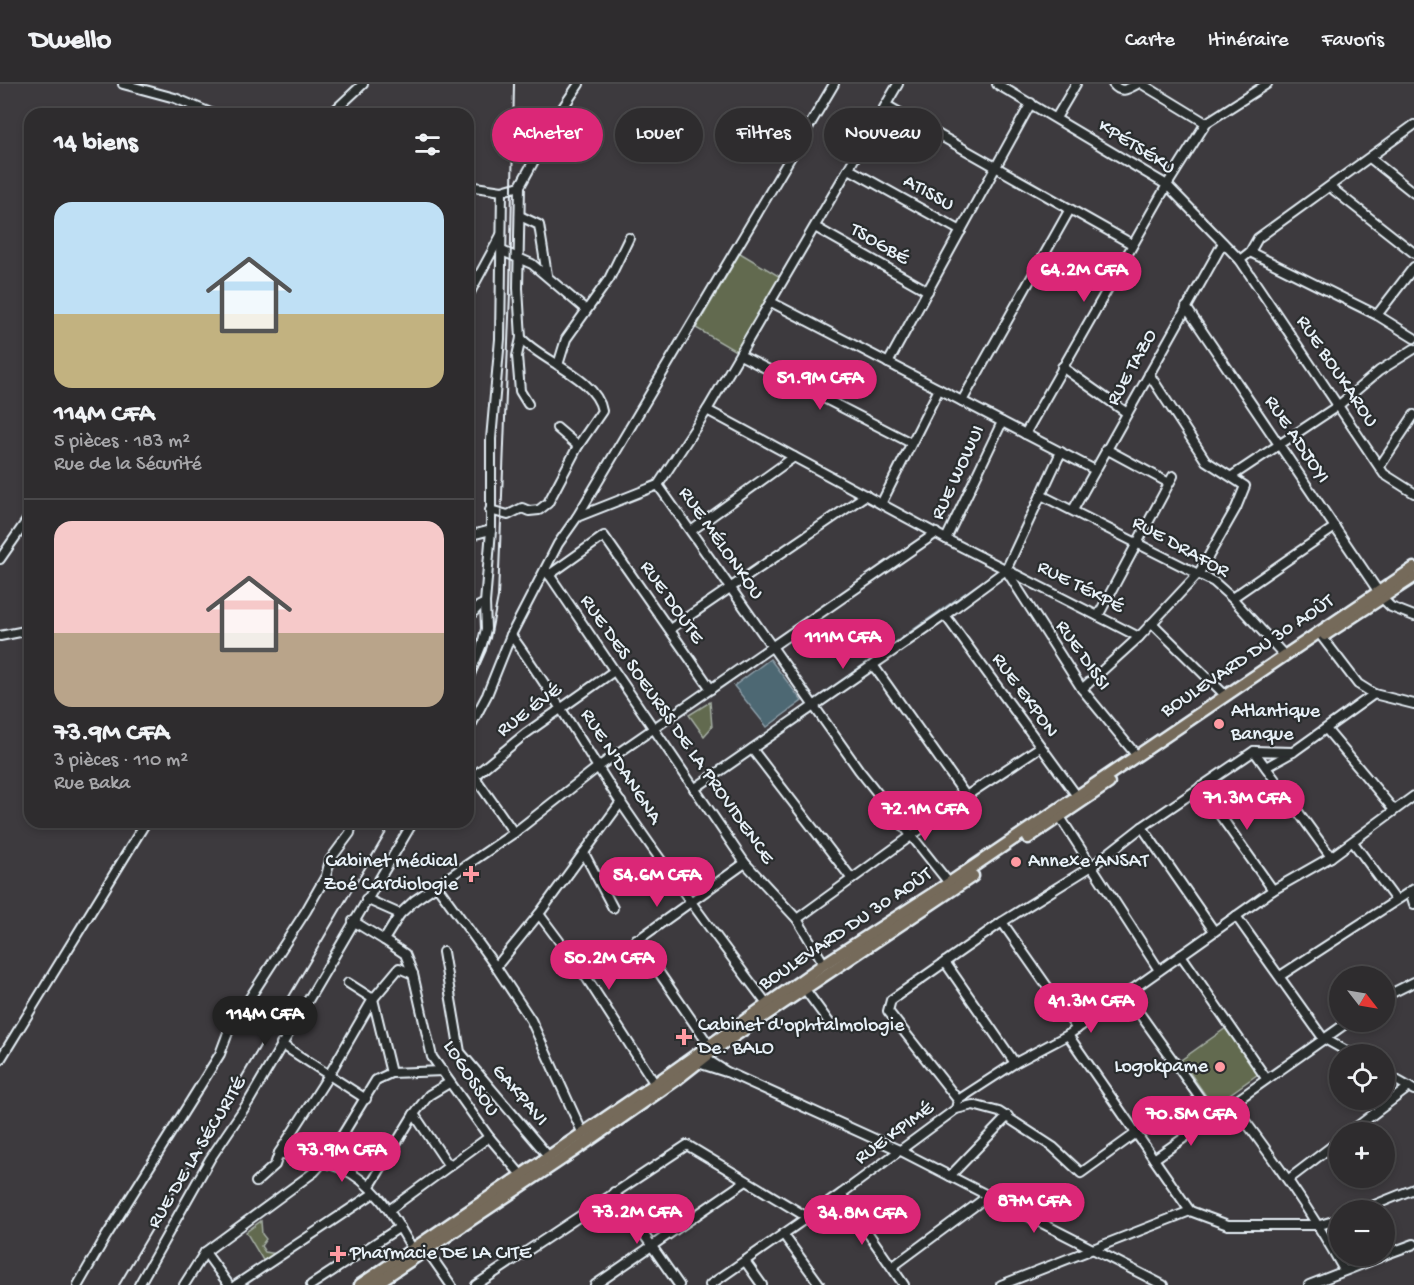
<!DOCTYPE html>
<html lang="fr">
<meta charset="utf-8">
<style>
body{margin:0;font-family:"Gochi Hand",sans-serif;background:#3a383a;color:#f1f3f6;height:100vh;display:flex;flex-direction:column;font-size:22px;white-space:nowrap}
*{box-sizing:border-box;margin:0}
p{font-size:20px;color:#a7a7aa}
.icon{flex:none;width:33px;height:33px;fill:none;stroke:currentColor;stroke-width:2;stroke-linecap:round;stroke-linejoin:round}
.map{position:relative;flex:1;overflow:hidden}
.sheet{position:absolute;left:24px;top:24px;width:450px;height:720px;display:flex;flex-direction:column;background:#2e2c2e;border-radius:18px;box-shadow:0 3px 9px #0003,0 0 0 2px #49484a}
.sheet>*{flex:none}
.hud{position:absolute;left:492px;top:24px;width:570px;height:54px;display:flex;gap:12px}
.needle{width:39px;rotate:121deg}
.controls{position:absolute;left:1329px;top:882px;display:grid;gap:12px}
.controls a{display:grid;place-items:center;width:66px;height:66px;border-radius:50%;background:#2e2c2e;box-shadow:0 3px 9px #0003,0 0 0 2px #49484a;font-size:30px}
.price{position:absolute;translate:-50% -51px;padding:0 14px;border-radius:21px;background:#db2777;color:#fff;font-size:20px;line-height:39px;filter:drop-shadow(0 2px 3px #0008)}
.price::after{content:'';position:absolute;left:50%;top:36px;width:18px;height:14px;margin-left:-9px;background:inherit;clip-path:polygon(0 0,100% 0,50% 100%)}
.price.current{background:#222;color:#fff}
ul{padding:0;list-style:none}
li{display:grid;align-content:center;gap:12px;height:318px;padding:0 30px}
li+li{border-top:2px solid #49484a}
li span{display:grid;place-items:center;height:186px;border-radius:18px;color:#555}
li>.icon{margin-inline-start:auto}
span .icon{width:108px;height:108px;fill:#fffc;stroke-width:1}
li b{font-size:26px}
h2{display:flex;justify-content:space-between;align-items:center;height:72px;padding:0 30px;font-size:26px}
.chip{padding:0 21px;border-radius:27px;background:#2e2c2e;box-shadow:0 3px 9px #0003,0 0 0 2px #49484a;font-size:21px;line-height:54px}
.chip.current{background:#db2777;color:#fff}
header{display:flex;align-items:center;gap:36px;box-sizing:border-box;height:84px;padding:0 30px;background:#2e2c2e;border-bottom:2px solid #49484a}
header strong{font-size:28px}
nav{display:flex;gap:33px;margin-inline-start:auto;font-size:21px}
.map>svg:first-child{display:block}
</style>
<header>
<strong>Dwello</strong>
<nav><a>Carte</a><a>Itinéraire</a><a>Favoris</a></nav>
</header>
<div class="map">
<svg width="1414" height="1201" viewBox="0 0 1414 1201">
<rect width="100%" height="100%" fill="#3d3a3e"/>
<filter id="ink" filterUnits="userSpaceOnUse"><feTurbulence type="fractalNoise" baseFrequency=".0167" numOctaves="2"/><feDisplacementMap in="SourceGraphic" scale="12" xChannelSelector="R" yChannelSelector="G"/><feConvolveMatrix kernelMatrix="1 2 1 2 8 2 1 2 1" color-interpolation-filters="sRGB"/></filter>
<g filter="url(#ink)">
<g fill="#626a50" stroke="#a5aea4" stroke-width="1.5">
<path d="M740,169l42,25 -43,75 -43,-25z"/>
<path d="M710,618l2,25 -8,9 -15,-21z"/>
<path d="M1226,944l32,46 -45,32 -32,-46z"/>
<path d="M261,1137l1,13 4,5 -5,7 4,6 12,2 -13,8 -18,-30z"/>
</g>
<path fill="#4e6773" stroke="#8c9ea8" stroke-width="1.5" d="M770,575l32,42 -35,26 -33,-41z"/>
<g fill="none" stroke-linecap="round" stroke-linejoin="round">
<g stroke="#8c9ea8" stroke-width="2">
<path d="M815,615l179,-126"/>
<path d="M823,621l42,-30"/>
<path d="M765,651l42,-29"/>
</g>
<g stroke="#e8f1f8" stroke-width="12">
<g id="minor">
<path d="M123,0l52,14 38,16"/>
<path d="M997,0l170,101 73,75 144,214 30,19"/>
<path d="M1113,0c8,10 15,5 24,0"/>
<path d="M1142,0l64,39"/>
<path d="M886,21l246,139"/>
<path d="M331,30l32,-30"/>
<path d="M1056,34l20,-34"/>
<path d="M1370,74l44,35"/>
<path d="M849,85l112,62"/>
<path d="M468,102l34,5 18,-5 44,-80 15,-22"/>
<path d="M520,102l-2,102 3,50 -4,18 3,35 8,13"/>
<path d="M1330,103l84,66"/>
<path d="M520,132l19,9 8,50"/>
<path d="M815,143l113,64"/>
<path d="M502,167l30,13 53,45"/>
<path d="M1250,168l127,63 37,23"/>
<path d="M1240,176l10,-8 8,-14 156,-113"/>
<path d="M468,212l33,-61"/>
<path d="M771,218l324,168"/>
<path d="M1186,223l192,284"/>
<path d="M1377,231l37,-48"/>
<path d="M740,271l171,88"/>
<path d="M888,279l143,-260"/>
<path d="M558,281l8,-26 43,-60 20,-41"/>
<path d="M1062,283l65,46"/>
<path d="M962,317l108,-192"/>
<path d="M707,326l239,129 193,98"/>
<path d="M557,344l21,18"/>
<path d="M1025,350l142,-249 39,-62 61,-39"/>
<path d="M1106,365l63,34"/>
<path d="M1380,382l34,-51"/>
<path d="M1232,392l107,-71 40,-34 35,-22"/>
<path d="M658,401l201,285 90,113"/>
<path d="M1041,411l173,87 18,16 52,57"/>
<path d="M881,420l58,-115"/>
<path d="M490,426l18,5 14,-7 7,3 10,-1 9,-7 30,-57 24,-35c-5,-33 -61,-50 -81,-73"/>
<path d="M1073,426l150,-267"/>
<path d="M577,433l257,-433"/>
<path d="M691,447l103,-74"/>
<path d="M468,452l23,-6"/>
<path d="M946,455l56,-117"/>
<path d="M0,475l30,-43"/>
<path d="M546,486l199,293 52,56 27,45"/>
<path d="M1006,486l76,119 55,67"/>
<path d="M549,491l55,-39 107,153"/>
<path d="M1232,514l103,-71"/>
<path d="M1382,514l9,9 23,9"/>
<path d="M945,531l132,181"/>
<path d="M1098,532l75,-140"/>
<path d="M468,534l11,-12 6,-3"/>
<path d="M1152,539l73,72"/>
<path d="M670,545l196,-134"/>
<path d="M1319,549l39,51 16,10 40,10"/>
<path d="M511,551c39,53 72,110 108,165 47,69 97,137 148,204"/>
<path d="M0,552l30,-6"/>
<path d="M873,581l93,131"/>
<path d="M468,594l13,-29 5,-20 -1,-26 6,-73v-91l9,-100 2,-148"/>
<path d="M1082,605l57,-52 60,-64 37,-65 9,-22 -39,-25 -57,-87"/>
<path d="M1326,645l68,81"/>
<path d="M468,647l19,-36 24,-60 47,-91 19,-27 81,-32 49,-75 191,-326"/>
<path d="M752,665l100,130"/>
<path d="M1254,667l77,106"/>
<path d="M1266,683l27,-15 81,-58"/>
<path d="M474,692l40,57"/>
<path d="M468,697l57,-47 89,-63"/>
<path d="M1200,703l73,103"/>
<path d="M694,705l251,-174 61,-45 55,-118"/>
<path d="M1060,733l99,153"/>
<path d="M1142,743l72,104"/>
<path d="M1353,758l42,57"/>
<path d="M584,769l29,55"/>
<path d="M437,802l59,81 35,53 52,114"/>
<path d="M1410,807l4,13"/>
<path d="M366,815l34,15 -16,26 21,14 8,20 19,83 57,80 33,39"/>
<path d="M400,830l15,-14 99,-67 84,-66 338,-234"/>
<path d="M539,830l47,63 69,107"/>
<path d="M1236,832l87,122 29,16"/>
<path d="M797,835l169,-123 74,-49"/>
<path d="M353,837l31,19"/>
<path d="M1002,838l75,107"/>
<path d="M636,855l73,106"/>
<path d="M443,868l17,100 89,105"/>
<path d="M1181,871l85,123"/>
<path d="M945,878l70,101"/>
<path d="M496,883l43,-53 82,-112"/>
<path d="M1280,892l134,-87"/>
<path d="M586,893l159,-114"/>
<path d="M348,899l25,16 18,74"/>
<path d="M804,904l27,37"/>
<path d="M1125,909l87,122"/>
<path d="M1384,913l30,-15"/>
<path d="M1068,951l122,176 38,14h92l20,-6"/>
<path d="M281,960l85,55"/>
<path d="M705,974l22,14 172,78 264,135"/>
<path d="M0,976l146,-238"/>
<path d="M698,979l28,9"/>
<path d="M1384,989l30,17"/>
<path d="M958,1016l-70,-89 3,-11 111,-78 90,-56 50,-39 112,-76 39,1"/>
<path d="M1231,1018c41,55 80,108 113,168"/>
<path d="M956,1025l17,-4 26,7 54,35 28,26 54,-39"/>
<path d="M414,1030l35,52"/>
<path d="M1350,1048l59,-45"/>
<path d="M279,1069c20,5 43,7 62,15 35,15 54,51 72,82"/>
<path d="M1154,1075l194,-137"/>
<path d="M950,1092l58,-60"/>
<path d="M1289,1095l51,-39"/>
<path d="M256,1098l19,-17 4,-12 50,-78 44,-76 26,-31 14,6"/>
<path d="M370,1102l44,-72 15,-19 20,-12"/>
<path d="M614,1108l65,93"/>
<path d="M841,1110l63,91"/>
<path d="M389,1126l100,-73"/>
<path d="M1362,1126l52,-21"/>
<path d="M783,1150l37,51"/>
<path d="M426,1165l25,36"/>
<path d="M205,1168l24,33"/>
<path d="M1384,1171l30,-11"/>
<path d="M745,1177l17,24"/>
<path d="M892,1183l96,-71"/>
<path d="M78,1201l27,-47 115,-184 9,-24 77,-119 20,-35 4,-16 20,-27 2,-11"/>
<path d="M139,1201l71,-126 39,-58 164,-279"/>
<path d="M184,1201l21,-33 109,-80 18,-20 44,-72 15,-7 52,-2"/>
<path d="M236,1201l138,-92"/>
<path d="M311,1201l89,-58"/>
<path d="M476,1201l211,-140 120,72"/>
<path d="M595,1201l151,-104"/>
<path d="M710,1201l131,-91 115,-85 2,-9 57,-37 53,-28 205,-145 58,-33 83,-61"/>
<path d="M1001,1201l189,-74"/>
<path d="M1309,1201l74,-29"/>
</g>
</g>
<g stroke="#e8f1f8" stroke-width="15">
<g id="highway">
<path d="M1325,551l89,-58"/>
<path d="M1028,754l81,-55"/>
<path d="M360,1201l295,-201 169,-120 125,-81 465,-315"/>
<path d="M374,1201l200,-134 102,-71 42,-33 255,-171"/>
</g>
</g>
<use href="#minor" stroke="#2a2d2e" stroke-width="8"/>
<use href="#highway" stroke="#746a5a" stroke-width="10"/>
<g stroke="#e8f1f8" stroke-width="2">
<path d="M468,608l22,-54 8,-41 12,-305 4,-208"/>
<path d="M119,1201l273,-463"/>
</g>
</g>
</g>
<g fill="#ff9aa2" stroke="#2a2d2e" stroke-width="2">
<circle cx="1219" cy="640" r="6"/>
<circle cx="1016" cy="778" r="6"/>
<path d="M468 781h6v6h6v6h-6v6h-6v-6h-6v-6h6z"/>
<path d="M681 944h6v6h6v6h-6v6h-6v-6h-6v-6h6z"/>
<circle cx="1220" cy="983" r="6"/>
<path d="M335 1161h6v6h6v6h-6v6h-6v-6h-6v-6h6z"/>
</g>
<g text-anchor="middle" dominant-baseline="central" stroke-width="4.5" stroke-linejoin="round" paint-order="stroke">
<g font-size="20" fill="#e8f1f8" stroke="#2a2d2e">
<text transform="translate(1136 64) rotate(32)">KPÉTSÉKU</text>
<text transform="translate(928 110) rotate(29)">ATISSU</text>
<text transform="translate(879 161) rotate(30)">TSOGBÉ</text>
<text transform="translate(1133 284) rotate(-61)">RUE TAZO</text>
<text transform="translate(1336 288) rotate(56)">RUE BOUKAROU</text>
<text transform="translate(1296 356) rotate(56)">RUE ADJOYI</text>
<text transform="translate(959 389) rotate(-65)">RUE WOWUI</text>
<text transform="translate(720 460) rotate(55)">RUE MÉLONKOU</text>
<text transform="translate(1180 464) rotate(29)">RUE DRAFOR</text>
<text transform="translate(1080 504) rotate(27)">RUE TÉKPÉ</text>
<text transform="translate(671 519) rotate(55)">RUE DOUTE</text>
<text transform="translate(1082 572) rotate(55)">RUE DISSI</text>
<text transform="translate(1248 573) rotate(-34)">BOULEVARD DU 30 AOÛT</text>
<text transform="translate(1024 612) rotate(54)">RUE EKPON</text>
<text transform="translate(530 627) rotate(-37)">RUE ÉVÉ</text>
<text transform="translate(676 646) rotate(55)">RUE DES SOEURSS DE LA PROVIDENCE</text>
<text transform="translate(620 683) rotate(57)">RUE N'DANGNA</text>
<text transform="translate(846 846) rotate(-34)">BOULEVARD DU 30 AOÛT</text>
<text transform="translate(470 995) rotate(57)">LOGOSSOU</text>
<text transform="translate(519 1012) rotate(49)">GAKPAVI</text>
<text transform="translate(895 1050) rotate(-36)">RUE KPIMÉ</text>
<text transform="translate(198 1069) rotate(-59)">RUE DE LA SÉCURITÉ</text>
</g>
<g font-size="20" fill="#e8f1f8" stroke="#2a2d2e" text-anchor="start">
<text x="1231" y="628">Atlantique<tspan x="1231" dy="23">Banque</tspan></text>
<text x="458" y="778" text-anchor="end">Cabinet médical<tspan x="458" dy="23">Zoé Cardiologie</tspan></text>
<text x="1028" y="778">Annexe ANSAT</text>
<text x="698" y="942">Cabinet d'ophtalmologie<tspan x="698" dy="23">De. BALO</tspan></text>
<text x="1208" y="983" text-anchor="end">Logokpame</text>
<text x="350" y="1170">Pharmacie DE LA CITE</text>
</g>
</g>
</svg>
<div class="controls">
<a><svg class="needle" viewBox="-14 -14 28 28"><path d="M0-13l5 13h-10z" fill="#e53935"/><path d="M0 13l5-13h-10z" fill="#a7a7aa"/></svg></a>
<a><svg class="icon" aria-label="locate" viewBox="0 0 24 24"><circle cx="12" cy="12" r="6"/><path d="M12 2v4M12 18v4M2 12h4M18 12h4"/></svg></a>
<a>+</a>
<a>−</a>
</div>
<b class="price" style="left:1084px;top:219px">64.2M CFA</b>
<b class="price" style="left:820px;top:327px">51.9M CFA</b>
<b class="price" style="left:843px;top:586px">111M CFA</b>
<b class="price" style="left:1247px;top:747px">71.3M CFA</b>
<b class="price" style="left:925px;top:758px">72.1M CFA</b>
<b class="price" style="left:657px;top:824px">54.6M CFA</b>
<b class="price" style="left:609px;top:907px">50.2M CFA</b>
<b class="price" style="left:1091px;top:950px">41.3M CFA</b>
<b class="price current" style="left:265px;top:963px">114M CFA</b>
<b class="price" style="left:1191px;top:1063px">70.5M CFA</b>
<b class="price" style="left:342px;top:1099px">73.9M CFA</b>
<b class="price" style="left:1034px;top:1150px">87M CFA</b>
<b class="price" style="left:637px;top:1161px">73.2M CFA</b>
<b class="price" style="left:862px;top:1162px">34.8M CFA</b>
<div class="hud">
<a class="chip current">Acheter</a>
<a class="chip">Louer</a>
<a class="chip">Filtres</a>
<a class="chip">Nouveau</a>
</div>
<section class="sheet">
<h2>14 biens<svg class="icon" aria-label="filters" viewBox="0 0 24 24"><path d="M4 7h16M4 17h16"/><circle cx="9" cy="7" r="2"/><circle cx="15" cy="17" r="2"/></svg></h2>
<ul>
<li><span style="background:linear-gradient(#bfe0f5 60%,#c2b280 0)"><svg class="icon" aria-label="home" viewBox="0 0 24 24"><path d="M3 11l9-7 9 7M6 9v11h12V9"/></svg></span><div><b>114M CFA</b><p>5 pièces · 183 m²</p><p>Rue de la Sécurité</p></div></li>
<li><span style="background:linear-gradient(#f6c9c9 60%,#b9a48a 0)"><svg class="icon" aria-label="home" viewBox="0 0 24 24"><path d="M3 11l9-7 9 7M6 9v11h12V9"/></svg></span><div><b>73.9M CFA</b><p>3 pièces · 110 m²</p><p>Rue Baka</p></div></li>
</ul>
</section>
</div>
